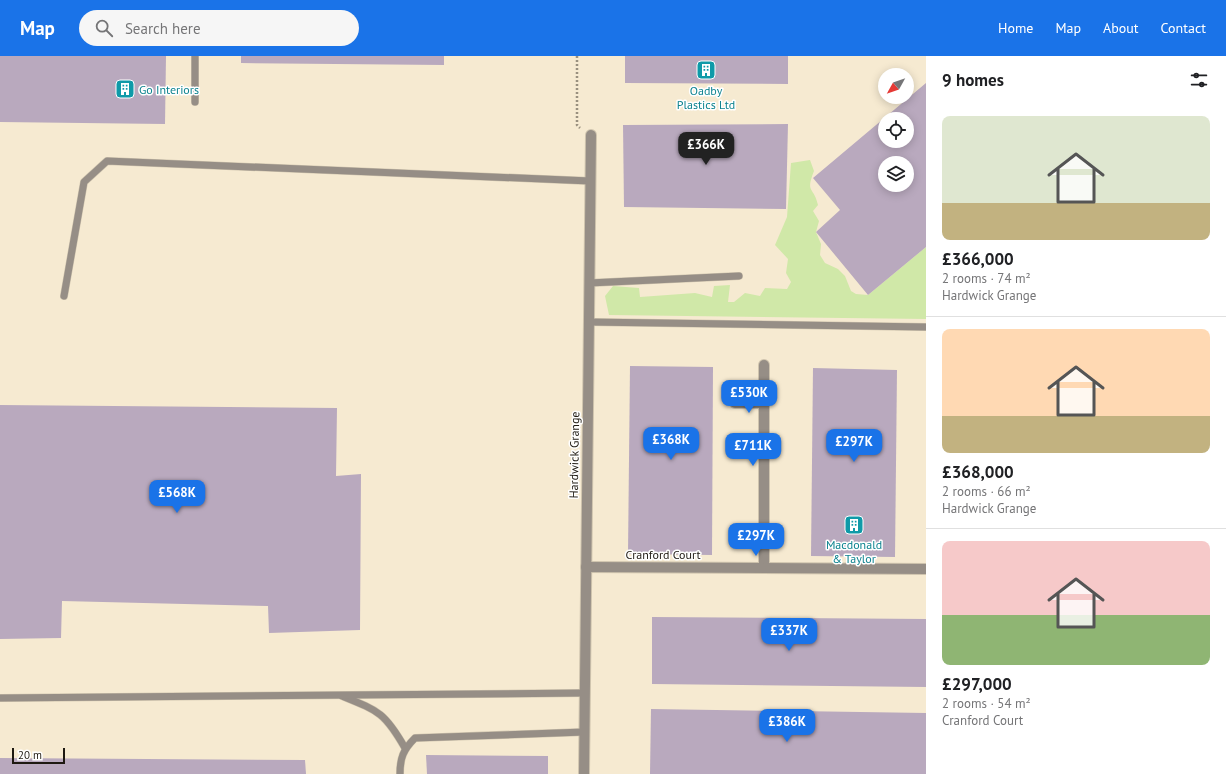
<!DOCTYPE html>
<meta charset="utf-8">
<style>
body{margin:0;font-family:"PT Sans",sans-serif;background:#f6f6f6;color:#202124;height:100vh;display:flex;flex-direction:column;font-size:15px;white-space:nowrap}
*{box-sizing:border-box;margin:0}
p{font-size:13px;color:#757577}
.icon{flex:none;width:22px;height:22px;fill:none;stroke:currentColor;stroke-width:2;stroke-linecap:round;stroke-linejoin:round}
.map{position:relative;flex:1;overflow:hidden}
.details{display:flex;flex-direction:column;background:#fff;width:300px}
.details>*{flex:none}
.needle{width:26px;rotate:230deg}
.controls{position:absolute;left:878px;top:12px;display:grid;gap:8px}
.controls a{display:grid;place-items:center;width:36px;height:36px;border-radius:50%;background:#fff;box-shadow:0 2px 10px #0003;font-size:20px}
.scale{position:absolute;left:12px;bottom:10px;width:53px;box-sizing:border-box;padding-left:4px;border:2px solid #1e1911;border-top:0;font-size:11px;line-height:14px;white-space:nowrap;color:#1e1911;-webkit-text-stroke:3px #fff;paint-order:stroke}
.price{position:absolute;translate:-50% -34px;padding:0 9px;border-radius:8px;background:#1a73e8;color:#fff;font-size:13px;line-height:26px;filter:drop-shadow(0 1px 2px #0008)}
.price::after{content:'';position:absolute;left:50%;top:24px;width:12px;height:9px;margin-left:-6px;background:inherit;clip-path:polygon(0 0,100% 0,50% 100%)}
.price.selected{background:#222;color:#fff}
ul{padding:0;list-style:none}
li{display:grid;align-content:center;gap:8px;height:212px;padding:0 16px}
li+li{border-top:1px solid #e0e0e0}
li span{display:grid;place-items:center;height:124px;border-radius:8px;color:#555}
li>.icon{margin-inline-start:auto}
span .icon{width:72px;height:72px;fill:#fffc;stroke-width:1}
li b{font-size:17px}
h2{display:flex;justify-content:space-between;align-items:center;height:48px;padding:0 16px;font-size:17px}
header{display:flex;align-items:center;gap:24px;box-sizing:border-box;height:56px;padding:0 20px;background:#1a73e8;color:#fff}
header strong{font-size:19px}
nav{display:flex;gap:22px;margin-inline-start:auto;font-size:14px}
.search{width:280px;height:36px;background:#f6f6f6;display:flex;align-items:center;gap:10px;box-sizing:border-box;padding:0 14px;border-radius:22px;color:#757577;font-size:15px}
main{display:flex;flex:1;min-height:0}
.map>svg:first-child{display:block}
</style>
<header>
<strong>Map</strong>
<div class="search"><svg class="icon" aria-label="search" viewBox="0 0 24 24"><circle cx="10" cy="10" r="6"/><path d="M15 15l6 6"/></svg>Search here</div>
<nav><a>Home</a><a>Map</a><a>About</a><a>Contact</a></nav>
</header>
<main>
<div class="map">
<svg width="926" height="718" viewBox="0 0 926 718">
<rect width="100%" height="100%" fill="#f6ead1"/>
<path fill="#d0e8a8" d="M810,104l4,11c-9,23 0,15 4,34l-5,6 6,10 -3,11 5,12 -1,11 5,8 13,6 7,7 6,15 5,3 12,1 58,-48v72l-317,-4 -4,-19 8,-10 26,2 1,9 55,-4 17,4 2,-11 16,-1 -2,17h6l11,-9 15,3 5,-8 22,1 4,-7 -5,-9 2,-14 -13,-14 12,-28 4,-54z"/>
<g fill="#b9a9be" fill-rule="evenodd">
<path d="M0,0h166l-1,68 -165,-2z"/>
<path d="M241,0h203v9l-203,-2z"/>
<path d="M625,0h163v28l-163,-1z"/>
<path d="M926,27v164l-58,48 -52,-63 24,-22 -27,-32zM885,63h22v22h-22zM885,107h22v22h-22z"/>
<path d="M788,68l-2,85 -162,-2 -1,-82z"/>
<path d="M630,310l83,1 -1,188 -84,-1z"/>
<path d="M813,312l84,2 -2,187 -84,-1z"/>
<path d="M0,349l337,3 -1,68 25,-2 -1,156 -91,3 -1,-27 -206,-5 -1,37 -61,1z"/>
<path d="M652,561l274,2v68l-274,-3z"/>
<path d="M651,653l275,4v61h-276z"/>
<path d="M426,699l122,1v18h-121z"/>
<path d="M0,702l305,2 1,14h-306z"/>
</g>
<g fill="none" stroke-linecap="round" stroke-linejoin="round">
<g stroke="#cfc4ae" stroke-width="8">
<g id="service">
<path d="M195,46v-46"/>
<path d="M589,227l150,-7"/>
<path d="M64,240l20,-114 23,-21 483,20"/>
<path d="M589,266l337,5"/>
<path d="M342,640c37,15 43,17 63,52"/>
<path d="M0,642l584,-5"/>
<path d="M400,718c0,-16 3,-24 15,-36l169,-6"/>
</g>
</g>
<g stroke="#cfc4ae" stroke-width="12">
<g id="minor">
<path d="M764,309v203"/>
<path d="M735,347h29"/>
<path d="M586,511l340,2"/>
<path d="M584,718l7,-639"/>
</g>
</g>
<path stroke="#99907f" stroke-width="2.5" stroke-dasharray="2 2" stroke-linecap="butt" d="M577,0v69l3,3"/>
<use href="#service" stroke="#968e86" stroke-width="7"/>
<use href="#minor" stroke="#968e86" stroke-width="10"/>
</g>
<defs>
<g id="building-square" transform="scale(1)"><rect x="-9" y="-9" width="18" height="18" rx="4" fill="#0f9aa8" stroke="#fff"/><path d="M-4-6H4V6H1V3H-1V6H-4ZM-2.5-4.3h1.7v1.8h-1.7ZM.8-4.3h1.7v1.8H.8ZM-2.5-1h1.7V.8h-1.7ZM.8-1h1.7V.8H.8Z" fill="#fff"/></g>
</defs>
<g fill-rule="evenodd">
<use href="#building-square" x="706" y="14"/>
<use href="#building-square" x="125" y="33"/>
<use href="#building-square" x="854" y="469"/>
</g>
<g text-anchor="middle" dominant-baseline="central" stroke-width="3" stroke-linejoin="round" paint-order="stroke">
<g font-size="12" fill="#0d838f" stroke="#fff">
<text x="139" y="33" text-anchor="start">Go Interiors</text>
<text x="706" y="34">Oadby<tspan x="706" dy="14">Plastics Ltd</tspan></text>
<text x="854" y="488">Macdonald<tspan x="854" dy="14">&amp; Taylor</tspan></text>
</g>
<g font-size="12" fill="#1e1911" stroke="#fff">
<text transform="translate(574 399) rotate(-89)">Hardwick Grange</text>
<text x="663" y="498">Cranford Court</text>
</g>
</g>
</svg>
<div class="controls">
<a><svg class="needle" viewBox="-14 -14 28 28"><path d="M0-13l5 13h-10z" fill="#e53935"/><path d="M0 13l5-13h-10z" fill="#757577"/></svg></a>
<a><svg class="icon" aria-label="locate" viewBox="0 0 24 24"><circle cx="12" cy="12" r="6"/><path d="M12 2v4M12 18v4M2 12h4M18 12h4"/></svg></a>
<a><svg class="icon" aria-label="layers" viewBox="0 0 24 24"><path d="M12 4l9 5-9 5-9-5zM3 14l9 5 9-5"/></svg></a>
</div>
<div class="scale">20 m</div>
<b class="price selected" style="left:706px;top:110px">£366K</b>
<b class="price" style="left:749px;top:358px">£530K</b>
<b class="price" style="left:671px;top:405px">£368K</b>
<b class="price" style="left:854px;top:407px">£297K</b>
<b class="price" style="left:753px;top:411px">£711K</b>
<b class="price" style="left:177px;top:458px">£568K</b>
<b class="price" style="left:756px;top:501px">£297K</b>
<b class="price" style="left:789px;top:596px">£337K</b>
<b class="price" style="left:787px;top:687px">£386K</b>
</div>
<section class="details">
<h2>9 homes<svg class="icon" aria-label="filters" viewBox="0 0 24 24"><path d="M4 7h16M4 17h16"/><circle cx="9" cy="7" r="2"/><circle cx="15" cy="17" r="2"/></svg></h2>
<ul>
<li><span style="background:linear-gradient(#dfe7d0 70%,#c2b280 0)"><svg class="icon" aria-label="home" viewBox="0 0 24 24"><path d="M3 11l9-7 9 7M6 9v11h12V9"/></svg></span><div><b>£366,000</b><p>2 rooms · 74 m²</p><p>Hardwick Grange</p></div></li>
<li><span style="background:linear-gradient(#ffd9b3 70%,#c2b280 0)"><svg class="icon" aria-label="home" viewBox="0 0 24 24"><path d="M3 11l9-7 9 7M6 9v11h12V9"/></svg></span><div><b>£368,000</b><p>2 rooms · 66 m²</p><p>Hardwick Grange</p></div></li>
<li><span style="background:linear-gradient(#f6c9c9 60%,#8fb573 0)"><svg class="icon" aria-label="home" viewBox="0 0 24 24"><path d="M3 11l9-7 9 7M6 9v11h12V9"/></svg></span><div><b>£297,000</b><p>2 rooms · 54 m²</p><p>Cranford Court</p></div></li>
</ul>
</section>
</main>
